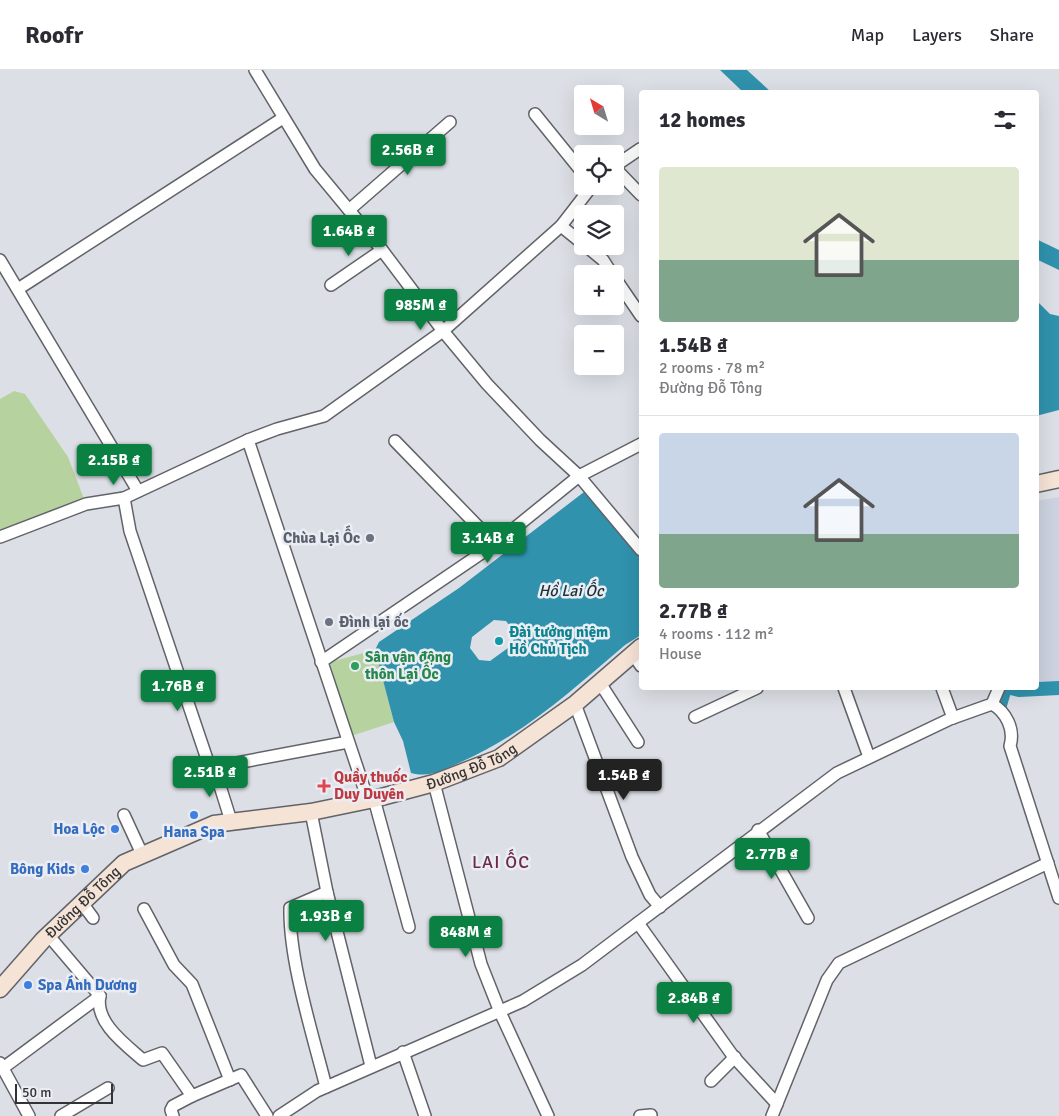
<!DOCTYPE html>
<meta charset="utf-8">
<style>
body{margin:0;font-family:Signika,sans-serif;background:#f2f2f3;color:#2b2b33;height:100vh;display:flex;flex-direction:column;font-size:19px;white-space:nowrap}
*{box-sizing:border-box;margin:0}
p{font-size:16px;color:#7c7c81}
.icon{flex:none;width:28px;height:28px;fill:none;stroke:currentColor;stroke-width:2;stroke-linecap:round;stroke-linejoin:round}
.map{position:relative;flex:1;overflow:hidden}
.details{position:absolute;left:639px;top:20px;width:400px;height:600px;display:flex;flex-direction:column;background:#fff;border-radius:5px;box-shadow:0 5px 20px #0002}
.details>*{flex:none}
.needle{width:32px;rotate:322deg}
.fabs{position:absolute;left:574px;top:15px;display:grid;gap:10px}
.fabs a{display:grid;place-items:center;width:50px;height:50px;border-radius:5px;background:#fff;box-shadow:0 5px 20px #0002;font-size:25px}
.scale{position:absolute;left:15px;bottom:12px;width:98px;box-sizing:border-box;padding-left:5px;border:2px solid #323336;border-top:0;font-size:14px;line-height:18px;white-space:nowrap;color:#323336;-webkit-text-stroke:4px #eaedf3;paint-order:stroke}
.price{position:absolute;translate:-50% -42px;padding:0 11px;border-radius:5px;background:#0b8043;color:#fff;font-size:16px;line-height:32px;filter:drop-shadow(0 1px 2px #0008)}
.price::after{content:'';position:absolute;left:50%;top:30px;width:15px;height:11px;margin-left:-8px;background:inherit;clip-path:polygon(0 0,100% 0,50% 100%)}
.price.selected{background:#222;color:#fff}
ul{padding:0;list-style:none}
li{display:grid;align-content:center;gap:10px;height:265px;padding:0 20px}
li+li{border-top:1px solid #e1e1e2}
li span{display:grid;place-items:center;height:155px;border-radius:5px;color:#555}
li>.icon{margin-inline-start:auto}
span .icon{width:90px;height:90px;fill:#fffc;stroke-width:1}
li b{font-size:21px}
h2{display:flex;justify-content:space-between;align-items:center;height:60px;padding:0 20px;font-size:21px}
header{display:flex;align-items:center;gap:30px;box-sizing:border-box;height:70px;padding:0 25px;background:#fff;border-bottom:1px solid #e1e1e2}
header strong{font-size:24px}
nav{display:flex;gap:28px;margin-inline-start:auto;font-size:18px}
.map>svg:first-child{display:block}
</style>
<header>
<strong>Roofr</strong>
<nav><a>Map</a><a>Layers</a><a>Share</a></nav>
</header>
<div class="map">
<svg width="1059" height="1046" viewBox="0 0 1059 1046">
<rect width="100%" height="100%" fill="#dce0e6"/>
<path fill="#ccd2df" d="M1059,427v186l-23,2v-184z"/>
<g fill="#b6d29e">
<path d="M14,321l11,3 43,63 18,47 -86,33v-138z"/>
<path d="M375,580l19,72 -43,14 -21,-74z"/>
</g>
<g fill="#3092ad" fill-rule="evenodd">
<path d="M720,0h27l24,22h-28z"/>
<path d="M1036,169l23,11v20l-23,-11z"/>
<path d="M1036,230l14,14 9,2v94l-23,6z"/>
<path d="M584,422l57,67v76l-16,10c-53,45 -100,89 -164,117 -17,8 -31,16 -50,11l-8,-32 -9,-19 -19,-72 4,-8 80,-54zM494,550l12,1 9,12 -3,12 -22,16 -11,-1 -9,-12 2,-11z"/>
</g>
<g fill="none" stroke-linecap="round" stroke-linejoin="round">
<g stroke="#3092ad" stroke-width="14">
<path d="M1011,618l8,2 40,-2"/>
<path d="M1000,635l5,-17"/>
</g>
<g stroke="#616369" stroke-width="14">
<g id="minor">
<path d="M255,0l60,99 67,81 61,81 44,53 53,56 39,36 62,74"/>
<path d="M535,44l47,58"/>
<path d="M615,96l25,-17"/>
<path d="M615,98l26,27"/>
<path d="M349,140l101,-88"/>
<path d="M561,156l21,17"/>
<path d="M586,176l17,14 9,14"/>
<path d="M0,190l138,231"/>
<path d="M615,208l26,38"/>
<path d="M331,215l51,-35"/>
<path d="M18,219l265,-171"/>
<path d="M248,370l120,360"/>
<path d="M395,371l100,103"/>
<path d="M124,428l6,33 80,237 138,-26"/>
<path d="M0,467l86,-33 38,-6 124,-58 29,-11 47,-13 119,-85 118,-105 31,-40"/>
<path d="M633,584l8,12"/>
<path d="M321,592l174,-118 84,-68 62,-32"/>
<path d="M600,613l38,59"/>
<path d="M844,618l25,69"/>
<path d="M942,618l11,30"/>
<path d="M575,634l57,153 18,38 10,12"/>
<path d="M992,634c14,8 23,25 18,42l49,152"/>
<path d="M695,647l62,-29"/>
<path d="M214,697l17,54"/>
<path d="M434,713l47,181 19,48 48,104"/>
<path d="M374,729l35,128"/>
<path d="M311,742l16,80 44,174"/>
<path d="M124,745l18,39"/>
<path d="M758,760l50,88"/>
<path d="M82,833l11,15"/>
<path d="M144,839l30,56 18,19 38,96"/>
<path d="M638,853l95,133 44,48"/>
<path d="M49,866l51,60c-6,26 26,49 43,64l19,-7 30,43 49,-21 26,41"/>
<path d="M403,982l22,64"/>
<path d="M0,993l29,53"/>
<path d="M3,998l97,-72"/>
<path d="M711,1011l24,-24"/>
<path d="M326,1017c-13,-52 -37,-126 -36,-179l37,-16"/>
<path d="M61,1046l47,-28"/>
<path d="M173,1046l-2,-6 2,-4 19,-10"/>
<path d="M279,1046l38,-25 206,-90 59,-36 255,-192 113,-54 42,-15 7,-16"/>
<path d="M640,1046l11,-1"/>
<path d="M772,1046l55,-136 12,-17 209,-100"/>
</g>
</g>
<g stroke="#616369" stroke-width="19">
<g id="secondary">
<path d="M1036,414l23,-5"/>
<path id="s1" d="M0,919l43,-49 81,-77 90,-39 97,-12 63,-13 60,-16 65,-25 76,-54 66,-57"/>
</g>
</g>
<use href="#minor" stroke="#fff" stroke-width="11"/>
<use href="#secondary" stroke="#f5e3d5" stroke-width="16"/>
</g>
<g fill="#6b7280" stroke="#eaedf3" stroke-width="2">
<circle cx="370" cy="468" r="5"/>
<circle cx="329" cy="552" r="5"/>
</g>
<circle fill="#0f9aa8" stroke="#eaedf3" stroke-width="2" cx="499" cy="571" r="5"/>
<circle fill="#2e9e5b" stroke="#eaedf3" stroke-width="2" cx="355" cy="596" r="5"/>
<path fill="#e0444e" stroke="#eaedf3" stroke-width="2" d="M321.5 708.5h5v5h5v5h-5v5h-5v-5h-5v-5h5z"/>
<g fill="#3f7fe0" stroke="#eaedf3" stroke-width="2">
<circle cx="194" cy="745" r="5"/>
<circle cx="115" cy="759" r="5"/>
<circle cx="85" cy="799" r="5"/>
<circle cx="28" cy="915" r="5"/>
</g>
<g text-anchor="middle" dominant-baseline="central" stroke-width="5" stroke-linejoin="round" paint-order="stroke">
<g font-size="15" font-weight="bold" fill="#5b616d" stroke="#eaedf3" text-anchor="end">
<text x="360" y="468">Chùa Lại Ốc</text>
<text x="339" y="552" text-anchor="start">Đình lại ốc</text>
</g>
<g font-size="15" font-weight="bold" fill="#0d838f" stroke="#eaedf3" text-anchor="start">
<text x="509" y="562">Đài tưởng niệm<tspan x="509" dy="17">Hồ Chủ Tịch</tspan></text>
</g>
<g font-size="15" font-weight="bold" fill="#27864d" stroke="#eaedf3" text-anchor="start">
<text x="365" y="587">Sân vận động<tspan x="365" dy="17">thôn Lại Ốc</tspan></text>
</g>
<g font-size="15" fill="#323336" stroke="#eaedf3">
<text stroke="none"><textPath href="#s1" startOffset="540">Đường Đỗ Tông</textPath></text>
<text stroke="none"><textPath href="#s1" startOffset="120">Đường Đỗ Tông</textPath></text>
</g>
<g font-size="15" font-weight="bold" fill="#be3a42" stroke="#eaedf3" text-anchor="start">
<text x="334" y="707">Quầy thuốc<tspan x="334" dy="17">Duy Duyên</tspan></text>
</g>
<g font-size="15" font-weight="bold" fill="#366cbe" stroke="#eaedf3" text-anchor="end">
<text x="105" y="759">Hoa Lộc</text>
<text x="194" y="762" text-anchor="middle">Hana Spa</text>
<text x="75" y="799">Bông Kids</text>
<text x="38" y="915" text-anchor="start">Spa Ánh Dương</text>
</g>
<g font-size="16" font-style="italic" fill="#1c3239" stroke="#eaedf3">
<text x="571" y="521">Hồ Lai Ốc</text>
</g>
<g font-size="18" letter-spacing="1" fill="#6d2b49" stroke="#eaedf3">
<text x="501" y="792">LAI ỐC</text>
</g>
</g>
</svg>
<div class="fabs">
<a><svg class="needle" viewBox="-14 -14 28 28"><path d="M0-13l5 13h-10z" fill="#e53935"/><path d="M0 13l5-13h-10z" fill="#7c7c81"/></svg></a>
<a><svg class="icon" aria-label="locate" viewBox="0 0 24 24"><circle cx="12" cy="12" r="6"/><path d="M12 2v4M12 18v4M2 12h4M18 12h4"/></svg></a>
<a><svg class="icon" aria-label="layers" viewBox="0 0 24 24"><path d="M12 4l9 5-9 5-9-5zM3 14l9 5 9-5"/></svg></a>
<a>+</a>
<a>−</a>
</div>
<div class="scale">50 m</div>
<b class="price" style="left:408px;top:106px">2.56B ₫</b>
<b class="price" style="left:349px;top:187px">1.64B ₫</b>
<b class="price" style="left:421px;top:261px">985M ₫</b>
<b class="price" style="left:114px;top:416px">2.15B ₫</b>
<b class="price" style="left:488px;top:494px">3.14B ₫</b>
<b class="price" style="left:178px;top:642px">1.76B ₫</b>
<b class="price" style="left:210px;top:728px">2.51B ₫</b>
<b class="price selected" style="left:624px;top:731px">1.54B ₫</b>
<b class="price" style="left:772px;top:810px">2.77B ₫</b>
<b class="price" style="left:326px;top:872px">1.93B ₫</b>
<b class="price" style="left:466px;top:888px">848M ₫</b>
<b class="price" style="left:694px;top:954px">2.84B ₫</b>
<section class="details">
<h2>12 homes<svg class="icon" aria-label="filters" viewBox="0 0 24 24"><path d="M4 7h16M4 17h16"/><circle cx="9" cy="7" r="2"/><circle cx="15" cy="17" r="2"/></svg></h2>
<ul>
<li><span style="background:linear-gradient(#dfe7d0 60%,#7fa58c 0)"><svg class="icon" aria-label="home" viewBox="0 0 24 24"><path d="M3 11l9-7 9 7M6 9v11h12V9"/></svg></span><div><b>1.54B ₫</b><p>2 rooms · 78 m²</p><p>Đường Đỗ Tông</p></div></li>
<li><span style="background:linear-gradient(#c9d6e8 65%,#7fa58c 0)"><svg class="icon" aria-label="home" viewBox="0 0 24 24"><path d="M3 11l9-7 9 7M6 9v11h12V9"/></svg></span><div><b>2.77B ₫</b><p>4 rooms · 112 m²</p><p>House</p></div></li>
</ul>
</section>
</div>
